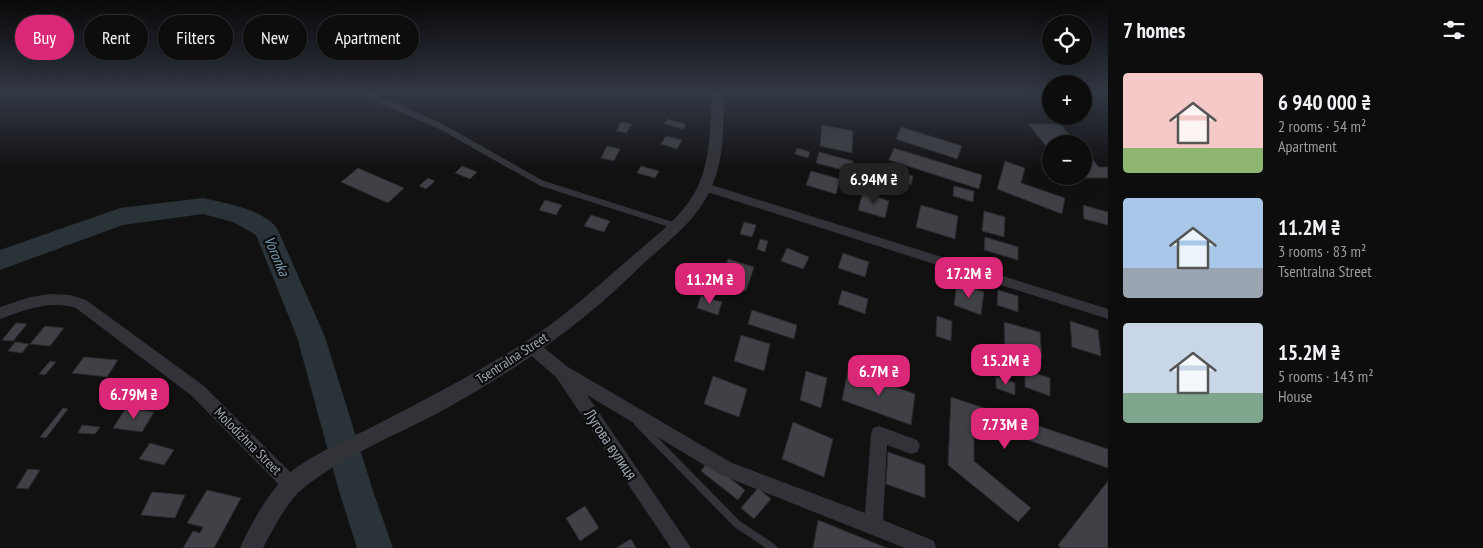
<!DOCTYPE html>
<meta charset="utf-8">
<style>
body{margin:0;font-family:"PT Sans Narrow",sans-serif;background:#161617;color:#f1f3f6;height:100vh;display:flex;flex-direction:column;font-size:19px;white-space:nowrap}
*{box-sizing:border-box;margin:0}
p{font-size:16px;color:#9a9c9e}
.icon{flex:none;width:28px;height:28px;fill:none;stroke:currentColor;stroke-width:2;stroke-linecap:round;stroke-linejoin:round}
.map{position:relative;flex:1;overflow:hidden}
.sheet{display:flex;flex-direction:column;background:#0d0d0e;width:375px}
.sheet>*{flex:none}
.banner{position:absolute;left:15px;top:15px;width:475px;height:45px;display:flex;gap:10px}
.fabs{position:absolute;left:1042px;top:15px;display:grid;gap:10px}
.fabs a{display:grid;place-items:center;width:50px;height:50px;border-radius:50%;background:#0d0d0e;box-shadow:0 5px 20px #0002,0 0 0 1px #2d2d2e;font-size:25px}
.price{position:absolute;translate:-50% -42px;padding:0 11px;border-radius:10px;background:#db2777;color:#fff;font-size:16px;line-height:32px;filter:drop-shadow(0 1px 2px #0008)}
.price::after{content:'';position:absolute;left:50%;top:30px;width:15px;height:11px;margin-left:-8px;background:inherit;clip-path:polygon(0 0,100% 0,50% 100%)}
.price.selected{background:#222;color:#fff}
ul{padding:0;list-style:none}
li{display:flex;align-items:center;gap:15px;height:125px;padding:0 15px}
li span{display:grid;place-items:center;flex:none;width:140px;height:100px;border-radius:5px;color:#555}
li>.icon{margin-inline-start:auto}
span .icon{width:60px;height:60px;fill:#fffc;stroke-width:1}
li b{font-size:21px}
h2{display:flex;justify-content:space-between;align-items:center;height:60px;padding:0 15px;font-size:21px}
.pill{padding:0 18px;border-radius:22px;background:#0d0d0e;box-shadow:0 5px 20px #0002,0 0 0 1px #2d2d2e;font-size:18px;line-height:45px}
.pill.selected{background:#db2777;color:#fff}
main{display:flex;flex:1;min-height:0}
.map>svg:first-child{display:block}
</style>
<main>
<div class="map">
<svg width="1108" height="548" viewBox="0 0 1108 548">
<rect width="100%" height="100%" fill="#111112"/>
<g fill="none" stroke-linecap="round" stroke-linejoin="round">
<path fill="#293338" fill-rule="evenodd" d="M203,198c22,5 64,12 75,32l47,107 48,154 20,57h-36l-18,-57 -42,-154 -41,-102 -23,-13 -30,-8 -80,11 -123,45v-20l120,-42z"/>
</g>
<g fill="#404146" stroke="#2b2b2f">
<path d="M667,119l19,5 -3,5 -19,-5z"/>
<path d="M621,122l11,2 -6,9 -10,-2z"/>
<path d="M1028,124h32l18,20h-27v8z"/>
<path d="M822,125l31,6 -1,22 -32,-7z"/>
<path d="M901,127l61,19 -5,13 -61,-20z"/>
<path d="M666,136l16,4 -5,9 -16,-5z"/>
<path d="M607,146l13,3 -6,12 -13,-3z"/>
<path d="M797,148l13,4 -2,6 -13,-4z"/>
<path d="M894,148l88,27 -3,14 -90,-29z"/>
<path d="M1084,150l15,17h9v11h-35l-1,-2h12z"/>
<path d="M819,152l34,9 -3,11 -34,-9z"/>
<path d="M1005,161l20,7 -4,15 44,15 -3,16 -65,-25z"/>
<path d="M462,166l15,6 -7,7 -15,-6z"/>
<path d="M641,166l18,5 -4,7 -18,-5z"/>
<path d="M358,168l46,20 -16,15 -47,-21z"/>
<path d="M811,171l29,8 -4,15 -30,-9z"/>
<path d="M896,171l17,5 -2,9 -18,-6z"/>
<path d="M428,178l7,3 -9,8 -7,-3z"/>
<path d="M954,186l20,5 -1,11 -20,-6z"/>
<path d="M863,192l26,9 -4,17 -27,-8z"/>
<path d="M545,200l17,5 -6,10 -17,-5z"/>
<path d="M921,205l37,11 -3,23 -39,-12z"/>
<path d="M1083,205l25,7v13l-24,-6z"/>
<path d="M984,211l21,6 -1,20 -22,-6z"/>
<path d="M591,215l19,6 -6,11 -20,-6z"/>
<path d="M744,222l12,3 -4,12 -12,-3z"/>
<path d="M985,237l33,10v13l-34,-10z"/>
<path d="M760,239l8,2 -3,11 -8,-3z"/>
<path d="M787,248l22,9 -6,12 -22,-8z"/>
<path d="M843,253l26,9 -4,15 -27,-9z"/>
<path d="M728,259l26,8 -8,24 -26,-9z"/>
<path d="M957,283l27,9 -3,23 -27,-10z"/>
<path d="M842,290l26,9 -3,15 -27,-10z"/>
<path d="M998,290l20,6v16l-21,-7z"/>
<path d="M701,296l21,6 -4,13 -21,-7z"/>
<path d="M752,310l45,15 -3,14 -46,-15z"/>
<path d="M937,316l15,5 -1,20 -15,-5z"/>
<path d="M1070,321l28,9 3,26 -29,-9z"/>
<path d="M1004,322l36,10 2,27 -37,-11z"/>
<path d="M16,323l11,1 -14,17 -11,-1z"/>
<path d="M45,326l19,2 -14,18 -20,-2z"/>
<path d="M741,335l29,9 -6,27 -30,-10z"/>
<path d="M15,342l14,2 -7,9 -14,-2z"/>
<path d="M84,357l34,3 -11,17 -35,-4z"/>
<path d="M50,361l6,1 -11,13 -6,-1z"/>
<path d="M848,370l67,24 -4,31 -69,-25z"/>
<path d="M1025,370l25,8v18l-25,-9z"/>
<path d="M806,371l21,7 -6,30 -21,-8z"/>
<path d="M713,376l34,13 -8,28 -35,-13z"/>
<path d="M996,377l19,6v12l-19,-7z"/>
<path d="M951,397l157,52v19l-134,-47v40l57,47 -13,14 -70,-57z"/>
<path d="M63,408l5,1 -22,29 -6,-1z"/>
<path d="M126,408l28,4 -12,20 -29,-4z"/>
<path d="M793,422l40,17 -9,38 -42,-18z"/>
<path d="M82,425l18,2 -5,7 -17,-1z"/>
<path d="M150,443l24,7 -10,15 -25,-6z"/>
<path d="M888,452l37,13v33l-39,-14z"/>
<path d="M708,461l37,29 -7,10 -37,-29z"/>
<path d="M28,469l12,1 -12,19 -12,-1z"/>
<path d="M1108,481v67h-47l-3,-3z"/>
<path d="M758,488l13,11 -17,20 -13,-11z"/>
<path d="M207,490l34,8 -27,50h-31l10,-17 7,2 3,-6 -16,-4z"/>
<path d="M152,492l33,3 -10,23 -34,-3z"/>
<path d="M585,506l14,22 -19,13 -14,-23z"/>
<path d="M818,520l69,28h-74z"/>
<path d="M631,539l5,9h-20z"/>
</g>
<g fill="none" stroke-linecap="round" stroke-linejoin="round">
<path stroke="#323338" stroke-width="6" d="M365,93l77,34 99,56 135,43"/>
<path stroke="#323338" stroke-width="8" d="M638,423l99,101 36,24"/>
<g fill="#323338" fill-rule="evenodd">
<path d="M705,183l403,126v10l-407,-129 -2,-3z"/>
<path d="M50,294l20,1 16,5 118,86 93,93 3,6 -3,6 -6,3 -6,-3 -93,-95 -116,-88c-27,-8 -51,2 -76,11v-12l30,-10z"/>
<path d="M532,341l5,1 31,25 164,96 133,50 6,-79 2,-6 6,-2 38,14 3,6 -3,6 -6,2 -24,-9 -4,75 51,21 2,7h-31l-184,-73 -134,-80 104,153h-20l-115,-171 -29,-25 -3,-5 3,-5z"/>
</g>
<path fill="#323338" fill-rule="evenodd" d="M712,93h12c-1,31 1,64 -12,93 -13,32 -42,54 -67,76 -18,17 -36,35 -56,51 -46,38 -98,71 -151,100 -44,23 -101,46 -138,78 -12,10 -30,43 -37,57h-23c8,-19 29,-56 44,-70 21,-21 65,-39 92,-53 50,-26 101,-52 149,-83 37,-23 70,-54 103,-82 24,-22 56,-43 70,-74 13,-28 12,-62 14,-93z"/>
</g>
<linearGradient id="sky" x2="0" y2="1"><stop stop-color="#09090a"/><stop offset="0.55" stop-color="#323844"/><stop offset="1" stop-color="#323844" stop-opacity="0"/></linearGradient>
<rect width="1108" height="169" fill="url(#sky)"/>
<g text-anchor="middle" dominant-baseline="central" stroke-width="4.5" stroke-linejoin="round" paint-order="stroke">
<g font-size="14" fill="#a1a9b4" stroke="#0c0c0d">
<text transform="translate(512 358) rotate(-33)">Tsentralna Street</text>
<text transform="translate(248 441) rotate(45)">Molodizhna Street</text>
</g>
<g font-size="15" font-style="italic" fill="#769bb1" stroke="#0c0c0d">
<text transform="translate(277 256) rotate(67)">Voronka</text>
</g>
<g font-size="16" fill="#a1a9b4" stroke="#0c0c0d">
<text transform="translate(611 444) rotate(56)">Лугова вулиця</text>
</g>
</g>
</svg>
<div class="fabs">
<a><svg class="icon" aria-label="locate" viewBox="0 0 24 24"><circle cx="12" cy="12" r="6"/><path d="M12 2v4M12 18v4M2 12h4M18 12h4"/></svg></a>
<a>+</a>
<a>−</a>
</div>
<b class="price selected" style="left:874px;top:205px">6.94M ₴</b>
<b class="price" style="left:969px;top:299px">17.2M ₴</b>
<b class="price" style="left:710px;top:305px">11.2M ₴</b>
<b class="price" style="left:1006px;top:386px">15.2M ₴</b>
<b class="price" style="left:879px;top:397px">6.7M ₴</b>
<b class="price" style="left:134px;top:420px">6.79M ₴</b>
<b class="price" style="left:1005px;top:450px">7.73M ₴</b>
<div class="banner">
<a class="pill selected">Buy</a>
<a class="pill">Rent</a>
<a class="pill">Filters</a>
<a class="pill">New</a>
<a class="pill">Apartment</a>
</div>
</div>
<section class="sheet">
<h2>7 homes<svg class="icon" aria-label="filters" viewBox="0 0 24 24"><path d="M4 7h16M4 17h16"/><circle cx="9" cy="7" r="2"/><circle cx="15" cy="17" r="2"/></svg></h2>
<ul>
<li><span style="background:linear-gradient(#f6c9c9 75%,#8fb573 0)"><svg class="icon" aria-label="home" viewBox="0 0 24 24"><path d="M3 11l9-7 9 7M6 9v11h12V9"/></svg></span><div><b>6 940 000 ₴</b><p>2 rooms · 54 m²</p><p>Apartment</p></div></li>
<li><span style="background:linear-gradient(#a9c7e8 70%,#9aa5b1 0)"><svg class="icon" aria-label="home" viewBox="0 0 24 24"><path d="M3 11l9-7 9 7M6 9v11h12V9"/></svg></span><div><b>11.2M ₴</b><p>3 rooms · 83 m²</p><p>Tsentralna Street</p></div></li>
<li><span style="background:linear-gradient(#c9d6e8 70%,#7fa58c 0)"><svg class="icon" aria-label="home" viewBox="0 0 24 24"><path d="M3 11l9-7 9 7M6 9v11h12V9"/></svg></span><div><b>15.2M ₴</b><p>5 rooms · 143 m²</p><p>House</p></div></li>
</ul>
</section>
</main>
